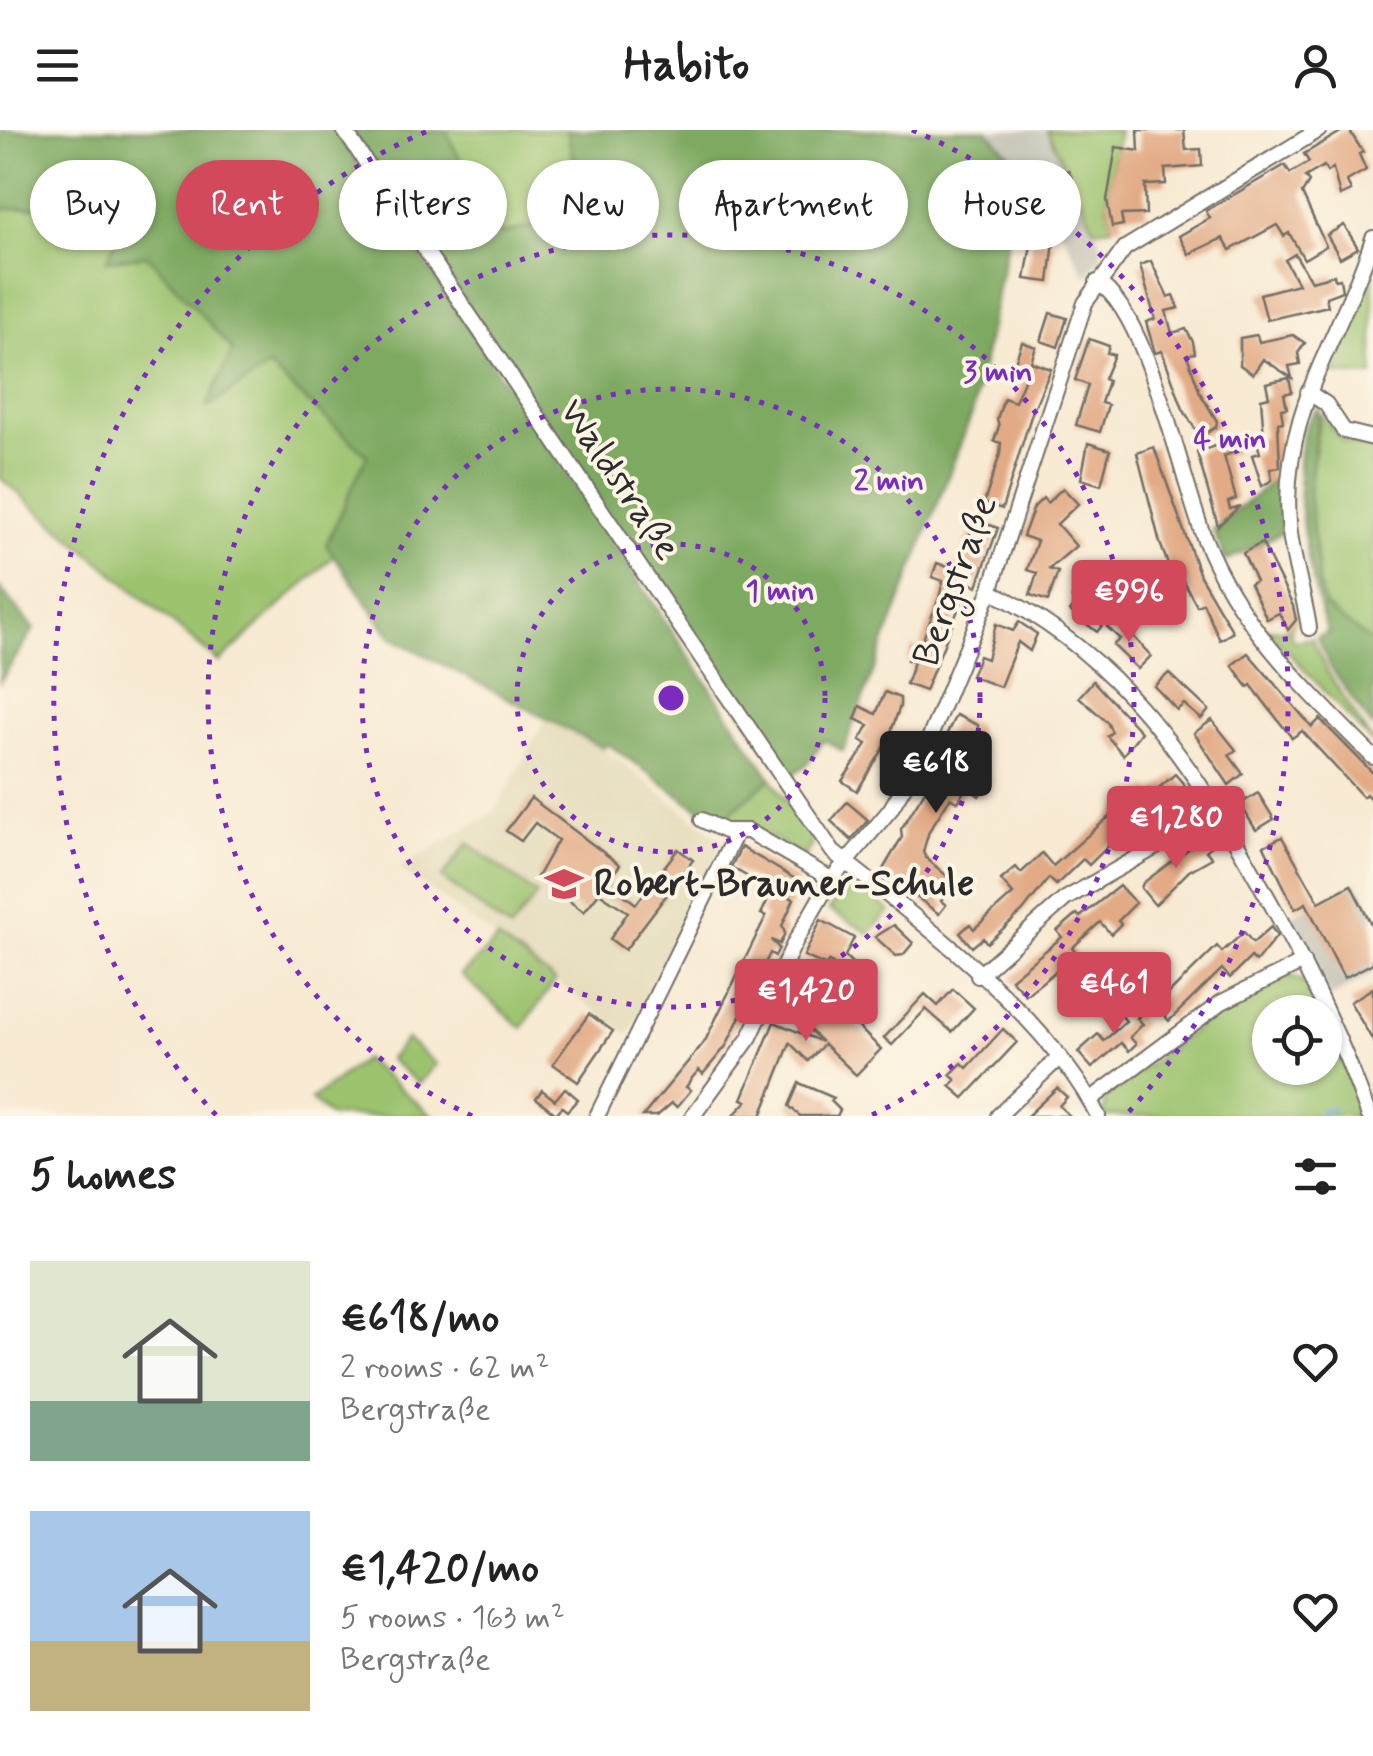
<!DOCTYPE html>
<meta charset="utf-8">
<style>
body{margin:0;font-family:Mynerve,sans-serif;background:#f2f2f2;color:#222;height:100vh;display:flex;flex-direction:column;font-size:38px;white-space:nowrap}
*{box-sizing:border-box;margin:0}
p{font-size:32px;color:#767676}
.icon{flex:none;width:55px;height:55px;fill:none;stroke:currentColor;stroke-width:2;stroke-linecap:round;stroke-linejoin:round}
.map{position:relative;height:986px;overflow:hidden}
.sheet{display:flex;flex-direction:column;background:#fff;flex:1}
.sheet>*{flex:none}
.hud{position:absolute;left:30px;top:30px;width:1315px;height:90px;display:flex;gap:20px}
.fabs{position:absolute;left:1252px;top:865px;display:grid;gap:20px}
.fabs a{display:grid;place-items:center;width:90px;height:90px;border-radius:50%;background:#fff;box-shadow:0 2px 8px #0004;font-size:50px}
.price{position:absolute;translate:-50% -85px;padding:0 22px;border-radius:10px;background:#d1495b;color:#fff;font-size:32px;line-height:65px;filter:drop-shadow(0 2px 5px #0008)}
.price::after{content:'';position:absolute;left:50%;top:60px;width:30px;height:22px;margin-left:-15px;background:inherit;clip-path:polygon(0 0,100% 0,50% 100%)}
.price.current{background:#222;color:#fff}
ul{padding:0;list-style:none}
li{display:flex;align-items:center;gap:30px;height:250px;padding:0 30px}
li span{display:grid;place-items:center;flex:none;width:280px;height:200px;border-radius:0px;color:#555}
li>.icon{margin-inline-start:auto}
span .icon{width:120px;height:120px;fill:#fffc;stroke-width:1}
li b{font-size:42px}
h2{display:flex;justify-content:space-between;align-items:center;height:120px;padding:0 30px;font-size:42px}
.chip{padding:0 35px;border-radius:45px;background:#fff;box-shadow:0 2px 8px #0004;font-size:35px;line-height:90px}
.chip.current{background:#d1495b;color:#fff}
header{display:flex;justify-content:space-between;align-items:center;height:130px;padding:0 30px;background:#fff;font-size:45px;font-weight:700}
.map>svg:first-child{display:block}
</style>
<header><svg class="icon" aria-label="menu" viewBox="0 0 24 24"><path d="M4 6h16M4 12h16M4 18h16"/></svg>Habito<svg class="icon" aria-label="person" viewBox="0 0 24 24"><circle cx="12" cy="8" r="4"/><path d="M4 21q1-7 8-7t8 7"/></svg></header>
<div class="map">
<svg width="1373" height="986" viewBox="0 0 1373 986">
<rect width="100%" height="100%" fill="#fcf5e5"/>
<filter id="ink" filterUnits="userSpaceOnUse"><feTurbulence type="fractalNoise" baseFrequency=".01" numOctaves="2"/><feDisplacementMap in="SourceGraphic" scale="20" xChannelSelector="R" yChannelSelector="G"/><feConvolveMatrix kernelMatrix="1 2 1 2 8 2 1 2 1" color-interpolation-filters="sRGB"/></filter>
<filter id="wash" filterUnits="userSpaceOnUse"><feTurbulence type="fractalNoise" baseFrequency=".0048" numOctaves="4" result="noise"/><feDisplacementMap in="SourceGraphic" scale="40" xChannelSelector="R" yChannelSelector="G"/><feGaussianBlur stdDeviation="2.25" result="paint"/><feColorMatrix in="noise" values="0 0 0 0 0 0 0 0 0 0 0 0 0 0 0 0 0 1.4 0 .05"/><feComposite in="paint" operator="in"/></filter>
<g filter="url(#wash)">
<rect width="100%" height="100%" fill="#f8ead3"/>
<path fill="#e4dbba" d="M546,588l57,30 121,94 -95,193 -229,-167 96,-58z"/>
<g fill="#c6c5b8">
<path d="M987,0h60l52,108 3,16 -16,23 -49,-93z"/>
<path d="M1356,752l17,25v66l-43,25 -42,-81z"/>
</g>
<g fill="#9cc36e" stroke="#64774c" stroke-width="2.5">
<path d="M396,0h171c4,26 24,76 9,95l-25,-3 -51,12 -23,-40 9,-12 -7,-13 -14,2 -19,-40z"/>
<path d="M1047,0h72l-12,70 5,27 -17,2z"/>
<path d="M72,75c58,11 121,101 161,145l-26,57 62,-40 98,88 -40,90 7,11 -115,106 -219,-184v-269z"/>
<path d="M1373,141v105l-38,-2z"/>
<path d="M1321,284l22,28 30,6v195c-13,-7 -40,-24 -48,-38 -28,-49 -15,-139 -4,-191z"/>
<path d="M1297,483l-7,20 4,9 18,-4 15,33 46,73 -106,-115 18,1z"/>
<path d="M771,648l38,57 3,9 -8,13 -55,-32 -31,-2z"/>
<path d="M468,713l69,52 -27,35 -68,-52z"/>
<path d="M854,752l36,29 -21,22 -40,-23 8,-12 5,2 7,-17z"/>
<path d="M498,809l57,42 -33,47 -61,-53z"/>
<path d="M1290,845l17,8 14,29h-51v56h55v-47l40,95h-261l1,-19 126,-94z"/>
<path d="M406,909l30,25 -17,20 -30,-25z"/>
<path d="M364,929l69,57h-103l-19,-16z"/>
</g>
<g fill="#7da961" stroke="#546a46" stroke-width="2.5">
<path d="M0,0h335l436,648 -53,45 -110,-79 -5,4 -211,-110 -66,-93 41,-90 -98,-88 -63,41 27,-58 -85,-94 -41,4 13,-30c-38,-35 -73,-22 -120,-21z"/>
<path d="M350,0l96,1 19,39 14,-2 8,15 -9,11 23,40 50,-12 25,3c15,-19 -5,-69 -9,-95h420l50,54 -22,18 -42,209 -130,340 -19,-11 -18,25 -19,13z"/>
<path d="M1319,278l-10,84 10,93 6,22 48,36v86l-42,-61 -14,-31 11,-4c-16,-41 -51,-196 -9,-225z"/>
<path d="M1282,343l-1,60 -55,28 -13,-31z"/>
<path d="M0,458l34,41 -34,53z"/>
</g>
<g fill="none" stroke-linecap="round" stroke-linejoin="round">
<path stroke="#6ca8dd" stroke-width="4" d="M1319,986l3,-6 11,-1"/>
</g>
<g id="blocks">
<g fill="#e2aa85">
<path d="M1138,0h46l2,20 15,-1 1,17 -37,3 1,15 -21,1 1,29 -25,1 2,10 -11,2 -5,-27 9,-53 23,4z"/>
<path d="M1344,0h5l14,22 -4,2 7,16 -19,11 4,10 -11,5 -7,-28 -6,4 -3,-6 -19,11 4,5 -7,11 24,53 -22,13 -15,-26 -5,3 -7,-11 -47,25 -7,-12 -34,16 -10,-18 31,-18 -4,-7 79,-46 5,8 19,-11 -5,-8z"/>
<path d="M1068,40l13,26 -18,8 -11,-27z"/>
<path d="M1344,95l14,23 -18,10 -13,-23z"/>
<path d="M1032,109l22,3 -5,40 -24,-3z"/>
<path d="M1295,124l16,27 23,-6 1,5 5,-1 2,12 -16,6 2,9 -61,14 -7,-26 38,-10 -13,-24z"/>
<path d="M1151,131l17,36 6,-2 5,13 -13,3 6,22 14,-4 7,13 2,11 -8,2 13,38 17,28 -1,6 -16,10 -17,-28 -21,-58 -7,2 -9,-31 9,-3 -15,-54z"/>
<path d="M1050,183l17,5 -9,29 -17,-6z"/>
<path d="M1257,205l2,7 34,-7 12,8 -7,10 2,11 -11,2 3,12 -29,-19 -10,15 -13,-9v-27z"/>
<path d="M1089,209l20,7 -2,7 7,2 -10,24 4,2 -7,22 7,2 -8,27 -24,-7 12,-40 -13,-5z"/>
<path d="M1022,212l14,5 -5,15 20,7 -19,44 -30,96 -18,-6 16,-49 1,-11 -7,-2 5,-15 -2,-7 7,-21 11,4 12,-29 -14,-5z"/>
<path d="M1289,248l3,14 -8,2 3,14 -6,1 2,13 -5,1 2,44 -10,2 2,11 -10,6 -10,-31 8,-2 -4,-14 8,-2 -3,-38 8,-2 -3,-14z"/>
<path d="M1233,310l4,11 -13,5 12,43 -8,3 2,7 10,-3 -22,20 -21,-74z"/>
<path d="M1088,313l22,7 -9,35 -20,-6z"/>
<path d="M1154,317l46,129 33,56 -13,8 -17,-37 -6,3 -16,-29 -7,3 -14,-37 -23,-90z"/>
<path d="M1063,358l15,16 -21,20 19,22 -27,23 9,3 -10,29 -18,-6 7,-22 -10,-3 10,-29 -14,-5 11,-29 9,-9 4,5z"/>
<path d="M976,390l22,8 -21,58 -8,-3 -44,108 -19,-7 8,-22 -7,-2 5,-14 7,3 20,-51 4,-17 -11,-4 5,-14 18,7z"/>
<path d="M1262,413l31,63 3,14 -8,10 -9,-17 -12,6 -17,-35 6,-3 -13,-28z"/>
<path d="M1083,454l19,15 -6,7 12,12 -11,14 -27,-21 7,-9 -5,-4z"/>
<path d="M1116,487l35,39 -13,13 -25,-24 7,-6 -13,-12z"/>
<path d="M1019,492l18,12 -7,17 -12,-9 -18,45 -29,-11 8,-20 8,3 9,-35 17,7z"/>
<path d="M1248,523l64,74 8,-8 53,54v29l-7,-8 -3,3 -61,-66 -10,7 -41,-53 -3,2 -16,-22z"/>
<path d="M1169,543l40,37 -8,9 -17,-15 -7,6 -23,-24z"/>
<path d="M1093,551l48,51 -18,23 -16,-19 5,-4 -5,-10 -28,-25z"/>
<path d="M885,562l15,6v8l-13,37 -30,48 -15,-10 25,-37 -7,-4 9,-15 -14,-6 5,-13 16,8z"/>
<path d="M956,585l22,10v16l-11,22 24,16 -12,17 -13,-9 -8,15 -8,-4 -21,33 -6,21 3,6 29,25 -14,18 5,4 -7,9 -57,-43 20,-34 -1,-8 37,-59 -7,-4z"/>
<path d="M1212,590l24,30 -7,5 14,19 -14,11 -35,-52z"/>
<path d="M1175,644l12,14 -10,10 -10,9 -3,-5 -25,14 -50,49 -6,-6 -27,26 -7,-7 -27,34 -35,31 -4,-5 -11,9 -12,-14 10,-9 4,5 39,-35 -12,-14 15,-13 5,6 21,-20 11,13 73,-64 24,-14 4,4z"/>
<path d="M1258,663l16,26 -18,11 -16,-26z"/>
<path d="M531,668l89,67 -13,17 29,22 42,-55 15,11 -68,90 -15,-11 18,-27 -29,-19 -15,19 -47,-35 21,-37 -23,-17 -14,18 -15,-10z"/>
<path d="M847,672l21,18 -17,20 -20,-19z"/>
<path d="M1282,707l37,65 32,-17 22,43v35l-29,15 -38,-75 -11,6 -31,-63z"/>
<path d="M1203,708l8,8 -5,5 6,7 -23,13 -34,34 -14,-17 2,-5z"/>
<path d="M741,717l56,33 -8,17 5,2 -12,27 3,7 -5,11 -9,-4 8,8 -4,8 -5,-3 -44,93 -23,28 -4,-4 -7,8 -6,9 5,3 -14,17 -5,-4 -15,13h-14l62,-75 61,-125 -5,-2 11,-23 -41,-24z"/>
<path d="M1119,756l17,17 -18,18 3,3 -10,10 -11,-12 -28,26 5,6 -51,41 -15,-16 51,-42 -5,-6 20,-17 3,3z"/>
<path d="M821,790l33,18 -9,18 27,27 -9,9 -34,-31 -3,5 -22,-10z"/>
<path d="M894,795l19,18 -10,12 -7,1 -21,-19z"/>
<path d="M1271,797l6,9 -21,26 -5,-5 -21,21 -8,-9 -53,52 -13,-15 61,-60 5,6 22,-20 9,11z"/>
<path d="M805,843l40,49 4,-4 32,31 -25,26 -32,-31 -16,17 -18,-18 -29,73h-28l14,-15 -5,-2 32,-77 48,20 -38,-37 14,-14 -5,-6z"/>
<path d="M1373,858v53l-23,-39z"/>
<path d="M953,859l21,19 -22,24 -26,-23 -34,36 -8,-7 41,-44 13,12z"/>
<path d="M1133,871l10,11 -6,6 6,6 -13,13 6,7 -7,7 -8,-8 -29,25 -14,-16 20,-18 6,7 22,-20 -7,-8z"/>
<path d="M589,884l24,17 -35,51 -25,-18z"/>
<path d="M1003,899l14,13 -53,56 -14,-12 6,-6 -6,-5 12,-12 5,5z"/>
<path d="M799,953l35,15 -3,3 9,9 -3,6h-37l-11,-10z"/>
<path d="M565,958l13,11 -11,12 -5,-4 -6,7 -20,-16 6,-8 13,10z"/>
<path d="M1057,958l10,9 -8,9 11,10h-43z"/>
</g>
</g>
</g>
<g filter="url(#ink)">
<use href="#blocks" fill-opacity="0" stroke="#736e66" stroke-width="2.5"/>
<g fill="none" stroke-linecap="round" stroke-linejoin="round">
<g stroke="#736e66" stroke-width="18">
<g id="minor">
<path d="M344,0l489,722c85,67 217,166 265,264"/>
<path d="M1097,152c51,29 84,198 108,258 35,88 103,151 168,217"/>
<path d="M1308,262l18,12 18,27 29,7"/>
<path d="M990,461c127,61 202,172 269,291 43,75 81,152 110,234"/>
<path d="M1309,498c-5,-36 -18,-70 -20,-106 -9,-110 53,-186 84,-284"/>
<path d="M702,690l23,11h23l83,48"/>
<path d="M978,846l87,-77 154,-88"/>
<path d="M1090,970l132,-98 81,-40"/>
<path d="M597,986l140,-285"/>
<path d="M693,986l57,-79 45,-95 35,-61 60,-71 32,-54 68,-165 95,-288 40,-55 194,-118"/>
<path d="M998,986l62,-59"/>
</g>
</g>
<use href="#minor" stroke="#fff" stroke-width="14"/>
</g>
</g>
<g fill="none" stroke="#7b2cbf" stroke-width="5" stroke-dasharray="5 10">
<circle cx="671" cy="568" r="154"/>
<circle cx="671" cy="568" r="309"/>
<path d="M472 986A463 463 0 1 1 870 986"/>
<path d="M216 985A617 617 0 0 1 430 0M912 0A617 617 0 0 1 1126 985"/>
</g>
<defs>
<g id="school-bare" transform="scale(3)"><path d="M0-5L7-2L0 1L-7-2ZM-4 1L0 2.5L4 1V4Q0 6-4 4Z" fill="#d1495b" stroke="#fcf5e5" stroke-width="2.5" paint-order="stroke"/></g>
</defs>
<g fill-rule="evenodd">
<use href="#school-bare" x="564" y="754"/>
</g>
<g text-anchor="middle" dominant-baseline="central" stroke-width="8" stroke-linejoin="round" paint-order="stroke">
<g font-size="38" fill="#2b2b2b" stroke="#fcf5e5">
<text transform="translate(619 350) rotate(56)">Waldstraße</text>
<text transform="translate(956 451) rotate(-70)">Bergstraße</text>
</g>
<g font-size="38" font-weight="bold" fill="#2b2b2b" stroke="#fcf5e5" text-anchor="start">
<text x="594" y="754">Robert-Brauner-Schule</text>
</g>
</g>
<circle cx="671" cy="568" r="15" fill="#7b2cbf" stroke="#fcf5e5" stroke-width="5"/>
<g font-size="30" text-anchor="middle" font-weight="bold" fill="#7b2cbf" stroke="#fcf5e5" stroke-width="8" stroke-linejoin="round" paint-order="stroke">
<text x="998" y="251">3 min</text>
<text x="1230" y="318">4 min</text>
<text x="889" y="360">2 min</text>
<text x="780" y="470">1 min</text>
</g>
</svg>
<div class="fabs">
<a><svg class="icon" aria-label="locate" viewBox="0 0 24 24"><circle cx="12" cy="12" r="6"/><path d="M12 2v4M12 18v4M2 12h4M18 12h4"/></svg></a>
</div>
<b class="price" style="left:1129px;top:515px">€996</b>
<b class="price current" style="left:936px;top:686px">€618</b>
<b class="price" style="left:1176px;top:741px">€1,280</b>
<b class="price" style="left:1114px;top:907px">€461</b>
<b class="price" style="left:806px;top:914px">€1,420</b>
<div class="hud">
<a class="chip">Buy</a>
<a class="chip current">Rent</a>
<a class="chip">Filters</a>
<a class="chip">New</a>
<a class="chip">Apartment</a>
<a class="chip">House</a>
</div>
</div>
<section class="sheet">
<h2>5 homes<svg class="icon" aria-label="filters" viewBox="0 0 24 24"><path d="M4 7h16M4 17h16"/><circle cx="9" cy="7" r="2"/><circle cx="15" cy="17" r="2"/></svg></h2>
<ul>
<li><span style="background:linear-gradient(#dfe7d0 70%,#7fa58c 0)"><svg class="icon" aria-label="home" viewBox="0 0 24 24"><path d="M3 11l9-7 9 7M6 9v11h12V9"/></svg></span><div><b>€618/mo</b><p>2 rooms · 62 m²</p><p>Bergstraße</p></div><svg class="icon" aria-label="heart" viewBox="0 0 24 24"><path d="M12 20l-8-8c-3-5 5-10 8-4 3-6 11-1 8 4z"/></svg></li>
<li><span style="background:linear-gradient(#a9c7e8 65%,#c2b280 0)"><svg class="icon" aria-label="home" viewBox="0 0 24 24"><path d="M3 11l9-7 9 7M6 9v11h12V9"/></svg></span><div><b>€1,420/mo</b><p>5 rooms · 163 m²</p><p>Bergstraße</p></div><svg class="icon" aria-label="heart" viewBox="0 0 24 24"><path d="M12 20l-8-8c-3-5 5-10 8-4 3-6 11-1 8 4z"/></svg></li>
</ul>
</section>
